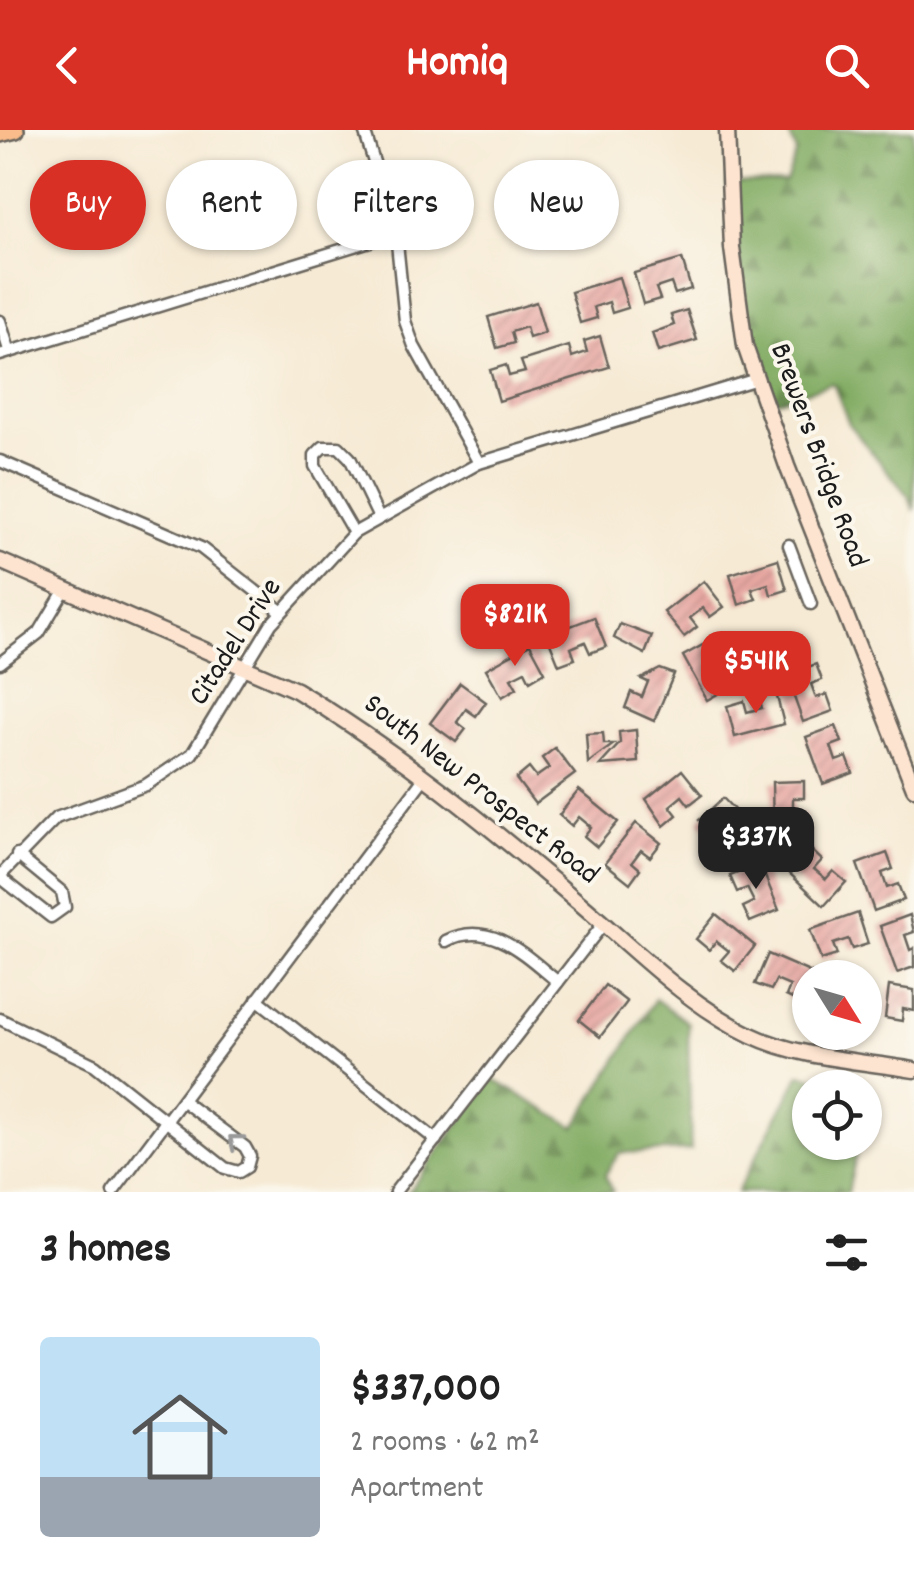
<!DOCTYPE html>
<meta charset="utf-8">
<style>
body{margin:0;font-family:Dekko,sans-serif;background:#f2f2f2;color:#222;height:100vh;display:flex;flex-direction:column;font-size:38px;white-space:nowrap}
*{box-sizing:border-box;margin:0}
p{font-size:32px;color:#767676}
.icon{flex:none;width:55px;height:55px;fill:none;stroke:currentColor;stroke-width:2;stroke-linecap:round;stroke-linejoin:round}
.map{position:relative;height:1062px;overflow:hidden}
.panel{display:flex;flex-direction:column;background:#fff;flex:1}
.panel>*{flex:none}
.top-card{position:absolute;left:30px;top:30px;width:855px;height:90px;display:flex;gap:20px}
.needle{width:65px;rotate:127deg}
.fabs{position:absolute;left:792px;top:830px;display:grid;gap:20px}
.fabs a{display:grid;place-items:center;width:90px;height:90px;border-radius:50%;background:#fff;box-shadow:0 2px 8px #0004;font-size:50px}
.price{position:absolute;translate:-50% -85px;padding:0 22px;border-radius:20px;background:#d93025;color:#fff;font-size:32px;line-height:65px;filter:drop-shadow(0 2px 5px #0008)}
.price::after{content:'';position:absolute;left:50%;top:60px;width:30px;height:22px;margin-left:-15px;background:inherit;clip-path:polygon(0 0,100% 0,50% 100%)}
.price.selected{background:#222;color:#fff}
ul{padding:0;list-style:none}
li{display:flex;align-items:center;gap:30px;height:250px;padding:0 40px}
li+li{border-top:2px solid #e0e0e0}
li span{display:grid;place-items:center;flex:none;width:280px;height:200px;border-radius:10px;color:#555}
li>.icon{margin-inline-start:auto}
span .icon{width:120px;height:120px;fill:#fffc;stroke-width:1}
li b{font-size:42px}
h2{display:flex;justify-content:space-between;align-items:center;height:120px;padding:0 40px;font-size:42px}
.pill{padding:0 35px;border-radius:45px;background:#fff;box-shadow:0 2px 8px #0004;font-size:35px;line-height:90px}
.pill.selected{background:#d93025;color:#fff}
header{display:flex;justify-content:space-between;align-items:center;height:130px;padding:0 40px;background:#d93025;color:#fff;font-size:45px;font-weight:700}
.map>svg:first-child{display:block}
</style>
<header><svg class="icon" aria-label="back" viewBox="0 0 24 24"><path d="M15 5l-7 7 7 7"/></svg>Homiq<svg class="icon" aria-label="search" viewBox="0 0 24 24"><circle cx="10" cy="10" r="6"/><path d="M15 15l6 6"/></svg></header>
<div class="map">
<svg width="914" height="1062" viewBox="0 0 914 1062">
<defs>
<pattern id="forest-firs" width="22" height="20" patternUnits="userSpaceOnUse" patternTransform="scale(2.5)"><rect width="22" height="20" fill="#82ac63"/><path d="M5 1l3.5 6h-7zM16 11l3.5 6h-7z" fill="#6a8b51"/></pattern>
<pattern id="building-hatch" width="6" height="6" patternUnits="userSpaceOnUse" patternTransform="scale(2.5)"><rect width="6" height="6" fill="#e7a7a2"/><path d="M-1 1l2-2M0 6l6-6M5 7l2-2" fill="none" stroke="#c68f8b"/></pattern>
</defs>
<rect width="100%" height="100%" fill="#fbf7ec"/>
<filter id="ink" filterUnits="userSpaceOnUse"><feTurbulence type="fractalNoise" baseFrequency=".01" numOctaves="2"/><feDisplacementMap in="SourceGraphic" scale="20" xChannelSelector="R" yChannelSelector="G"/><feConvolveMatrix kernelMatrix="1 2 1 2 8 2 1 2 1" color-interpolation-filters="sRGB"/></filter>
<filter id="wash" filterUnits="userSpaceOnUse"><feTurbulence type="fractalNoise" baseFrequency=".0048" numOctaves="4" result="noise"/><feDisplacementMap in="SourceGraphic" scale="40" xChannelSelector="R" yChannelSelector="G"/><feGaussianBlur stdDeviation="2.25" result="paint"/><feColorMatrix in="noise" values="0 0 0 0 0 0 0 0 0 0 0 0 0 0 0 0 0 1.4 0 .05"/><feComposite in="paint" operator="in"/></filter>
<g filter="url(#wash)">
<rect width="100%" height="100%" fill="#f6ead4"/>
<g fill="url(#forest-firs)" stroke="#4f6440" stroke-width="2.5">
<path d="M787,0h127v381l-5,-14 -59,-71 -17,-43 -67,21 -11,-27 -27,-194 58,-1 11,-30z"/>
<path d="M655,869l33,24 3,127 -72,3 -14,22 8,17h-205l84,-113 83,48z"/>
<path d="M800,944l50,13 -40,1v54l49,1 -11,49h-111z"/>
</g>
<g id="blocks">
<g fill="url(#building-hatch)">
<path d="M682,129l9,30 -16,5 -4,-11 -15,5 4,11 -17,5 -9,-31z"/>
<path d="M619,147l9,31 -16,5 -3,-11 -15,5 3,11 -17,5 -9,-31z"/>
<path d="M536,172l9,31 -16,5 -3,-11 -15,5 3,11 -17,5 -9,-31z"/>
<path d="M687,180l10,30 -39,12 -6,-19 22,-8 -3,-10z"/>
<path d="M600,206l9,31 -110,34 -9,-31 16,-5 3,11 16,-4 -4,-11 48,-15 3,11 15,-5 -3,-11z"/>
<path d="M778,429l9,31 -16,5 -3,-11 -16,5 4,10 -17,6 -9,-31z"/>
<path d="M704,451l20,26 -14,10 -7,-9 -13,10 7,9 -13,10 -20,-25z"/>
<path d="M594,487l12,30 -16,6 -5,-11 -14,6 4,11 -16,6 -12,-30z"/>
<path d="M620,494l32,12 -7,18 -31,-16z"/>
<path d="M710,511l9,15 -10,5 7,14 10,-6 9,15 -28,16 -24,-44z"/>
<path d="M530,514l15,28 -15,9 -5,-10 -14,7 6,10 -15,9 -16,-28z"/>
<path d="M816,534l6,16 -11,4 5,14 11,-4 6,17 -30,11 -17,-47z"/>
<path d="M660,539l14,5 -20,47 -29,-13 6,-16 11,5 6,-15 -7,-3z"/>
<path d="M460,553l26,19 -10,14 -10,-7 -9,13 9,7 -10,13 -26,-19z"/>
<path d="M776,563l8,31 -49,13 -8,-31 17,-5 3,11 15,-4 -3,-11z"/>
<path d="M836,596l6,16 -11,4 5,15 11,-4 6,16 -30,11 -17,-47z"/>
<path d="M636,600l2,32 -38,3 20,-22 -1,-11z"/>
<path d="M603,603l1,11h10l-26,19 -2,-29z"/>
<path d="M555,618l20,26 -40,30 -19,-25 13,-11 7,9 13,-9 -7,-10z"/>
<path d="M682,640l20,25 -13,10 -7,-9 -12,10 7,9 -13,11 -18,-27z"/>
<path d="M804,651v17h-11v16h12v17l-32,1 -1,-50z"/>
<path d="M579,660l39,32 -21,25 -13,-11 7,-9 -12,-10 -7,9 -13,-11z"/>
<path d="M723,668l34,36 -23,22 -12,-12 8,-8 -10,-11 -9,8 -12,-13z"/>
<path d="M636,693l25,20 -11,14 -9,-7 -9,12 8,7 -10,14 -25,-20z"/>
<path d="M809,718l13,12 -8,9 12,10 7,-8 13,11 -22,24 -36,-34z"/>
<path d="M887,723l6,16 -11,4 5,15 11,-4 6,16 -30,11 -17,-47z"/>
<path d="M760,734l19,46 -29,12 -7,-15 11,-5 -7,-14 -10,4 -7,-16z"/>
<path d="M858,783l10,31 -16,5 -4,-10 -15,5 4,11 -16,5 -11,-30z"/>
<path d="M716,784l39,32 -20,25 -14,-11 8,-9 -13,-10 -7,9 -13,-11z"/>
<path d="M910,785l4,17 -9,3 5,15 4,-2v19l-17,6 -17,-47z"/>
<path d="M768,824l46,20 -13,29 -15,-7 4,-10 -14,-6 -5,10 -16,-6z"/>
<path d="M605,855l22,17 -27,35 -21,-17z"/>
<path d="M889,856l25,4v21l-11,-2 -1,12 -17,-3z"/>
</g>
</g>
</g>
<g filter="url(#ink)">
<use href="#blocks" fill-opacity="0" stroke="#68645c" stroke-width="2.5"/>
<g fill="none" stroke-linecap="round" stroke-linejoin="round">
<g stroke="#68645c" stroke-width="15">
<g id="street">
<path d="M364,0l32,103 9,88 9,25 65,117"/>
<path d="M0,191l9,29"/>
<path d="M0,225l396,-122"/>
<path d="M0,331l201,87 80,63"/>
<path d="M354,403l-39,-67v-11l8,-8h16l11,11 29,60"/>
<path d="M789,415l22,59"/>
<path d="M0,533l39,-30 25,-42"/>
<path d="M0,746l56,-58 90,-33 46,-31 79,-130 83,-91 125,-70 278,-84"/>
<path d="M0,747l51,40 14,-10 -3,-15 -45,-37"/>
<path d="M446,811c44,-23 80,15 112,41"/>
<path d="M257,869l179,141"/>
<path d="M0,889l95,46 130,103 14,4 8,-5 3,-11 -5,-9 -62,-46"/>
<path d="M113,1062l312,-415"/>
<path d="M395,1062l209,-269"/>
</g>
</g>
<g stroke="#68645c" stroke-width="19">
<g id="secondary">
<path d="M727,0l5,118 13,98 42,120 127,322"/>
<path d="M0,431l296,129c101,61 191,134 280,210 55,46 109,103 175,135 48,23 110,26 163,35"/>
</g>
</g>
<g stroke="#68645c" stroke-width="20">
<path id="primary" d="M0,4l16,-4"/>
</g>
<use href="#street" stroke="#fff" stroke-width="10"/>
<use href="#secondary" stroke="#fde4d0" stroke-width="14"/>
<use href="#primary" stroke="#f9bc8a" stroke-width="15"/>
</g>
<defs><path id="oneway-chevron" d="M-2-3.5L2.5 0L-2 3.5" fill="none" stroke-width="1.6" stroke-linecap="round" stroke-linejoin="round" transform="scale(2.5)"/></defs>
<use stroke="#999" href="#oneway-chevron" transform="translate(235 1011) rotate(-141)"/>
</g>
<g text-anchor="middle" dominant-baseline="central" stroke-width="8" stroke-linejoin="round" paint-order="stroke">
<g font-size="30" fill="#1c1c1c" stroke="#fbf7ec">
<text transform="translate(817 326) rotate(70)">Brewers Bridge Road</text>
<text transform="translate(237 513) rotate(-57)">Citadel Drive</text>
<text transform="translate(480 661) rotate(38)">South New Prospect Road</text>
</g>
</g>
</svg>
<div class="fabs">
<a><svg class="needle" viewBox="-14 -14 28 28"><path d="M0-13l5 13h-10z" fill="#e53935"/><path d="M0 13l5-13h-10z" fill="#767676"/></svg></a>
<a><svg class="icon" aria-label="locate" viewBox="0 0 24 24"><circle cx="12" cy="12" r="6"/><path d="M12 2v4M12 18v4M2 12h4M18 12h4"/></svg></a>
</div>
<b class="price" style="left:515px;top:539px">$821K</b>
<b class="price" style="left:756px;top:586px">$541K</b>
<b class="price selected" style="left:756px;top:762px">$337K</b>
<div class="top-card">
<a class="pill selected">Buy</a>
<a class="pill">Rent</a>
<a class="pill">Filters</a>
<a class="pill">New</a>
</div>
</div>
<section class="panel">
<h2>3 homes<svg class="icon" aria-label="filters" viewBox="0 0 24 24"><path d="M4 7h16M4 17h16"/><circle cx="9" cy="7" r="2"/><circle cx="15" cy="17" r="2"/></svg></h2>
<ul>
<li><span style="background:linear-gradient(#bfe0f5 70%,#9aa5b1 0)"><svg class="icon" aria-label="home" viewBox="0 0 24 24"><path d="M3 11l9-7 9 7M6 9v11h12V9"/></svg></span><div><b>$337,000</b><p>2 rooms · 62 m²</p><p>Apartment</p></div></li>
</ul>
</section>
